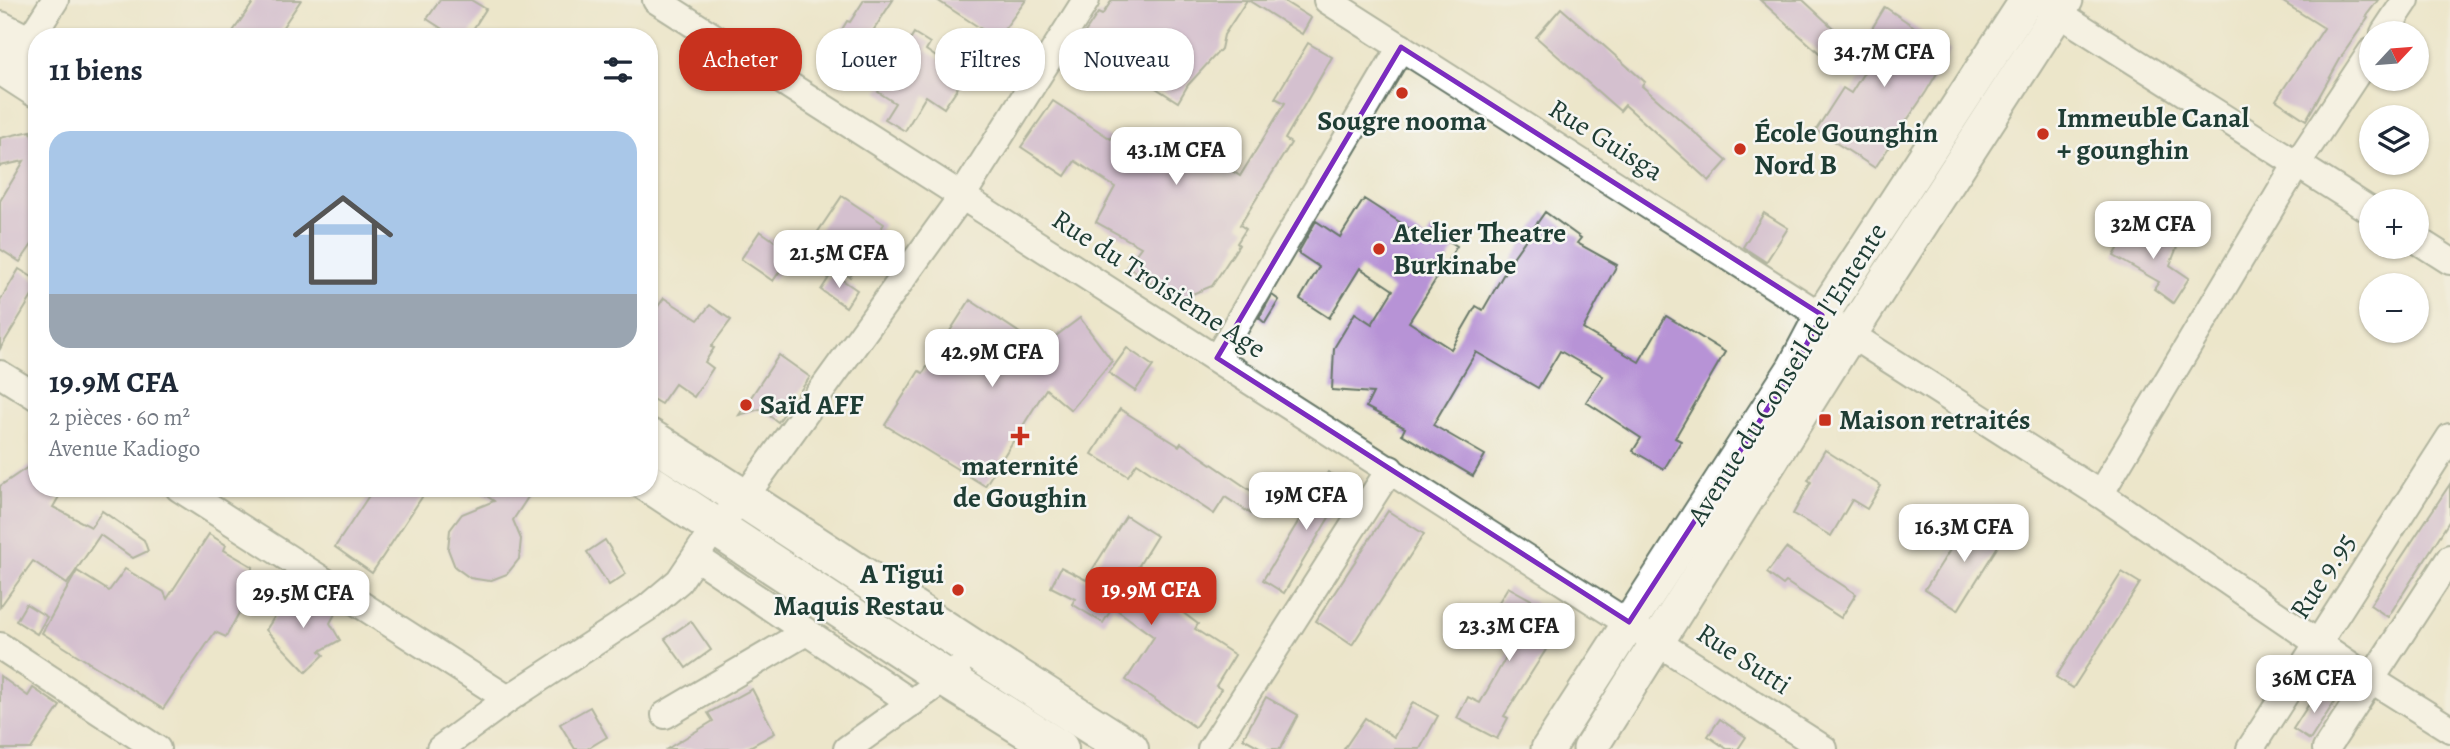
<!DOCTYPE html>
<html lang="fr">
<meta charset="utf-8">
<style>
body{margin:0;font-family:Alegreya,serif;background:#f6f6f7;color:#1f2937;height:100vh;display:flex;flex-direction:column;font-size:26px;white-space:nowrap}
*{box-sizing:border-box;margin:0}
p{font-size:23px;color:#747a83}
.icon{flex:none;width:38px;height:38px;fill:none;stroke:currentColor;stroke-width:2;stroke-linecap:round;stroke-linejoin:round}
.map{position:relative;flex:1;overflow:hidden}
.side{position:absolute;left:28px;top:28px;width:630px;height:469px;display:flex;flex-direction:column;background:#fff;border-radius:28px;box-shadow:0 2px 5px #0004}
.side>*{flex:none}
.top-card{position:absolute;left:679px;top:28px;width:665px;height:63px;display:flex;gap:14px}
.needle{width:46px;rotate:64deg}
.fabs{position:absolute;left:2359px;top:21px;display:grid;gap:14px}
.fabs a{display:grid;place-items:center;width:70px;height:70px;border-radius:50%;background:#fff;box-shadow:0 2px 5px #0004;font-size:35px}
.price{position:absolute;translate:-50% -60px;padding:0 16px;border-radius:14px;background:#fff;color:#222;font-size:23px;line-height:46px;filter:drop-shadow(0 2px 4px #0008)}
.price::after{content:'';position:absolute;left:50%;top:42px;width:21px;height:16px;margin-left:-10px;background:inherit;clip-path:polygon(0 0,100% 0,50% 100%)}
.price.current{background:#c8321e;color:#fff}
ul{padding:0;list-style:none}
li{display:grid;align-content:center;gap:14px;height:371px;padding:0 21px}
li span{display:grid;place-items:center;height:217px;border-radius:21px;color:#555}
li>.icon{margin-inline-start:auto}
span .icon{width:126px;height:126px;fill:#fffc;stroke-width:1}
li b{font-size:30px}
h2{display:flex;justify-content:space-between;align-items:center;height:84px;padding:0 21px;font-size:30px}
.tag{padding:0 24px;border-radius:28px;background:#fff;box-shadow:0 2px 5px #0004;font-size:24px;line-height:63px}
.tag.current{background:#c8321e;color:#fff}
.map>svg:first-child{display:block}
</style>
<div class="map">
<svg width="2450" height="749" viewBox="0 0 2450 749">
<rect width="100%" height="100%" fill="#f6f6f2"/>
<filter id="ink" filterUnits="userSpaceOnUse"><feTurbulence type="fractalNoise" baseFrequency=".0143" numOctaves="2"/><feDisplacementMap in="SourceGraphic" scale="14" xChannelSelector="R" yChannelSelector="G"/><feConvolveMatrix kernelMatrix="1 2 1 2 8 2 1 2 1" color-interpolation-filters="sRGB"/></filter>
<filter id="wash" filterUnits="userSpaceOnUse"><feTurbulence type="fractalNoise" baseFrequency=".00686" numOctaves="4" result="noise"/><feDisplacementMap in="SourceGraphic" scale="28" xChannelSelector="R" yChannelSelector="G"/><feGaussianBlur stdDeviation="1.57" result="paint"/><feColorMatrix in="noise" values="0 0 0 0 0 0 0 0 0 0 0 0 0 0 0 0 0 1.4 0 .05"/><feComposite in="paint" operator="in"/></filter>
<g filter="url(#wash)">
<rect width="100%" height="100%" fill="#ece6cb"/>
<g id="blocks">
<g fill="#b793d6">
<path d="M255,0h46l-25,37h-47z"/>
<path d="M440,0h31l15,9 -18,28h-13l-28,-18z"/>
<path d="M864,0h29l-37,57 -22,-14 13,-22 3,1z"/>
<path d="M937,0h89l-29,39z"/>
<path d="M1112,0h135l-23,35 -3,14 -33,36 -10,17 -98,-62 18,-27 4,2z"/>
<path d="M1248,0h34l29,18 -9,16z"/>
<path d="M1760,0h43l42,39 -19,20z"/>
<path d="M2280,0h98l-12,16 2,2 -25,36 -37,66 -30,-20 48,-72z"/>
<path d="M1885,7l65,44 -24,41 -51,76 -59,-38 27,-42 8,5 25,-40 -14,-8z"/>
<path d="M1561,8l84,74 -3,4 85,75 -18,20 -84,-76 -5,6 -84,-74z"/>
<path d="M914,33l16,10 -4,7 39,27 -21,31 -18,-12 -21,35 -20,-12 10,-16 -17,-11z"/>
<path d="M1308,43l24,14 -47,82 6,4 -51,82 6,4 -9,14 2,2 -27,41 -37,15 -48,-35 14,-19 -45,-25 19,-35 -40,-26 -10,15 -44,-29 32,-46 58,38 2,-4 40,25 19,-29 68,45 45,-73 -10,-5z"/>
<path d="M31,131l3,13 3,-3v96l-17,25 -20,-13v-48l24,-40 -24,5v-28z"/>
<path d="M842,196l42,28 -34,53 -45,-26z"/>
<path d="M1364,199l62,40 5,-9 26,16 -48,76 42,27 25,-43 7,4 31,-54 31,-44 36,26 -4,5 40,22 -34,64 56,33 27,-46 59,36 -50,86 6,3 -17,28 -31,-18 8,-13 -55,-36 17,-26 -43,-25 -22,37 -62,-36 -43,73 52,30 -12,21 -71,-42 3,-6 -39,-21 7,-14 -41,-3 2,-42 21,-35 17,11 21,-34 -33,-22 -31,50 -29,-19 19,-32 -21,-14 18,-32 24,16z"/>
<path d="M1764,213l24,15 -22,34 -23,-15z"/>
<path d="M2132,224l45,23 -7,18 19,13 -16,25 -19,-14 5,-7 -45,-26z"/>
<path d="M760,231l32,22 -19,28 -32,-22z"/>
<path d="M19,269l18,11v8l-37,61v-48z"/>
<path d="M832,273l25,17 -11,17 -25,-17z"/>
<path d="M1272,295l7,5 -14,23 -6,-5z"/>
<path d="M664,298l34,22 12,-15 21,15 -20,27 3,1 -9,14 8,6 -19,29 -19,-13 -14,20 -12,-7v-78z"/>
<path d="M970,300l71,47 39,-29 32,43 -41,49 -25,-21 -61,97 -100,-61 34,-54 4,2z"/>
<path d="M1127,348l26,18 -18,25 -26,-18z"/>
<path d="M779,355l31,22 -32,45 -18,-13 -21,6z"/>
<path d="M1120,409l59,37 2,-3 85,58 -10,16 -31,-20 -11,17 -77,-51 -9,13 -36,-22z"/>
<path d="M1825,450l56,36 -14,23 -15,-9 -21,36 -38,-22 18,-32 -3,-2z"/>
<path d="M37,461v27h27l-11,19 38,20 11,-16 42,29 4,11 -15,7 -33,-23 -33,49 -34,-23 -33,46v-121z"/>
<path d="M1328,472l21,12 -65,109 -21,-13z"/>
<path d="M2450,484v36l-62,97 -18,-12z"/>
<path d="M374,488h54l-56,85 -37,-26z"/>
<path d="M475,488h59l-21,32 8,19 -2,20 -12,15 -18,7 -19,-3 -15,-11 -7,-18 2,-19 12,-16 32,-13z"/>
<path d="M1388,511l36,23 -72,111 -36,-24z"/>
<path d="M1126,516l31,20 -24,39 65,49 -3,5 40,26 -19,31 5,3 -26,38 -69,-47 28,-43 -41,-30 -10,16 -31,-19 3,-5 -24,-12 10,-20 25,13z"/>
<path d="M1971,517l32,21 -45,72 -33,-21z"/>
<path d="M209,534l17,11 -2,5 29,17 -5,10 8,4 -30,56 -11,-5 -52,77 -121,-76 35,-62 32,20 16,-22 39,23 3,7z"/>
<path d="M605,540l21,34 -17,11 -22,-33z"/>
<path d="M1786,548l70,46 -15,24 -55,-36 -3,3 -16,-12z"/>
<path d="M2122,572l18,11 -67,105 -17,-11z"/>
<path d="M1508,587l27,15 12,46 -43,68 4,2 -11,21 -40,-21 11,-21 12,6 38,-67 -30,-16z"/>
<path d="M292,590l43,24 -5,9 10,17 -20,11 4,4 -18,17 -40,-42z"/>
<path d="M26,604l21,13 -10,17 -21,-13z"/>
<path d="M691,621l20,29 -25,18 -21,-29z"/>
<path d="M0,676l28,20 5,-8 27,18 -29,43h-31z"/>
<path d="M752,689l23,44 -29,16h-79l46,-28 -5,-8z"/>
<path d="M2318,690l17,11 -25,39 -17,-11z"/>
<path d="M1266,697l32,18 -18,34h-17l-20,-11z"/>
<path d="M1413,702l25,14 -18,33h-76l21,-31 29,19z"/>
<path d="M590,707l17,30 -20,12h-12l-15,-25z"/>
<path d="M1720,719l26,18 -8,12h-11l-19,-13z"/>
</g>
</g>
</g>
<g filter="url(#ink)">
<use href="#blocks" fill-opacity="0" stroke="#677869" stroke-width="2"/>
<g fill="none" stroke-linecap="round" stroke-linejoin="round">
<g stroke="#677869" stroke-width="30">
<g id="minor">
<path d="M656,0l1168,749"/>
<path d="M1327,0l773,494 272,186 78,49"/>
<path d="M2038,0l333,211"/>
<path d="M2384,33l22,-33"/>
<path d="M18,58l37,-58"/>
<path d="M2417,240l33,21"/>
<path d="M1217,358l184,-311"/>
<path d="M0,374l37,23"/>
<path d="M179,488l329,211"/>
<path d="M2100,494l197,-330 74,-112"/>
<path d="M696,557l216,146"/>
<path d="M0,646l157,103"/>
<path d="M665,715l141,-83"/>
<path d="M440,749l68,-50 139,-91 32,-27 37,-55 28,-28 218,-302 124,-196"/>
<path d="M847,749l110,-79"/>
<path d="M1211,749l179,-280"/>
<path d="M2250,749l200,-312"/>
<path d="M2326,749l124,-191"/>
</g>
</g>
<g stroke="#677869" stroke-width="37">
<g id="tertiary">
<path d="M1548,749l246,-381 28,-53 205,-315"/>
<path d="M1590,749l261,-416 215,-333"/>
</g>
</g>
<g stroke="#677869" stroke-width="42">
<g id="trunk">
<path d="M0,31l37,19"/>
<path d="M0,64l37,24"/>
<path d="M649,438c162,102 319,210 480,311"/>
<path d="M649,483l298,196 112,70"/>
</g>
</g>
<use href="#minor" stroke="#fff" stroke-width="26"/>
<use href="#tertiary" stroke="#fff" stroke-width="33"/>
<use href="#trunk" stroke="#fff" stroke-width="38"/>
</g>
</g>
<path d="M0 0H2450V749H0ZM1401,47l421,268 -28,53 -165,254 -412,-264z" fill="#ece6cb" fill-opacity=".55" fill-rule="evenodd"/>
<path fill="none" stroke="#7b2cbf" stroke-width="5" stroke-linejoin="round" d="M1401,47l421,268 -28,53 -165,254 -412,-264z"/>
<g fill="#c8321e" stroke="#f6f6f2" stroke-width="2.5">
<circle cx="1402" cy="93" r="7"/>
<circle cx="2043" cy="134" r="7"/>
<circle cx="1740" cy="149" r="7"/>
<circle cx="1379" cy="249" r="7"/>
<circle cx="746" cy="405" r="7"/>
<rect x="1818" y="413" width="14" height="14" rx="3.5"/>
<path d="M1016.5 425.5h7v7h7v7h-7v7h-7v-7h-7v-7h7z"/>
<circle cx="958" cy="590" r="7"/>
</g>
<g text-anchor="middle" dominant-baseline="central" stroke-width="5" stroke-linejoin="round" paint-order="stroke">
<g font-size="28" font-weight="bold" fill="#1f3d34" stroke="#f6f6f2" text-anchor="start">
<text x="2057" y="118">Immeuble Canal<tspan x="2057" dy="32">+ gounghin</tspan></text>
<text x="1402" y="121" text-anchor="middle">Sougre nooma</text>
<text x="1754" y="133">École Gounghin<tspan x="1754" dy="32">Nord B</tspan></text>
<text x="1393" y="233">Atelier Theatre<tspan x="1393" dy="32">Burkinabe</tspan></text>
<text x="760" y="405">Saïd AFF</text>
<text x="1839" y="420">Maison retraités</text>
<text x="1020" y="466" text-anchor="middle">maternité<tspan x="1020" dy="32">de Goughin</tspan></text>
<text x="944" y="574" text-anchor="end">A Tigui<tspan x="944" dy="32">Maquis Restau</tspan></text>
</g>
<g font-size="28" fill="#1f3d34" stroke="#f6f6f2">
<text transform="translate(1606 140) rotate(32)">Rue Guisga</text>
<text transform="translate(1159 284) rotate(33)">Rue du Troisième Age</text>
<text transform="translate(1787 374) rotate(-58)">Avenue du Conseil de l'Entente</text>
<text transform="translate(2323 576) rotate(-57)">Rue 9.95</text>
<text transform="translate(1744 659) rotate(33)">Rue Sutti</text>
</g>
</g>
</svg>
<div class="fabs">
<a><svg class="needle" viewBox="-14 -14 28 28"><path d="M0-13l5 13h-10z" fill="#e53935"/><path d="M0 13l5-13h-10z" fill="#747a83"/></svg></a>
<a><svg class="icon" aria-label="layers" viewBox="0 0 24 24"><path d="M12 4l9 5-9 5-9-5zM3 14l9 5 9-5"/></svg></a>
<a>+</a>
<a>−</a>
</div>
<b class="price" style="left:1884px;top:89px">34.7M CFA</b>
<b class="price" style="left:1176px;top:187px">43.1M CFA</b>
<b class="price" style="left:2153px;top:261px">32M CFA</b>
<b class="price" style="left:839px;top:290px">21.5M CFA</b>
<b class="price" style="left:992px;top:389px">42.9M CFA</b>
<b class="price" style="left:1306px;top:532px">19M CFA</b>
<b class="price" style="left:1964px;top:564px">16.3M CFA</b>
<b class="price current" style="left:1151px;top:627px">19.9M CFA</b>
<b class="price" style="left:303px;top:630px">29.5M CFA</b>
<b class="price" style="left:1509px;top:663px">23.3M CFA</b>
<b class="price" style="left:2314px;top:715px">36M CFA</b>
<div class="top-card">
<a class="tag current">Acheter</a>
<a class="tag">Louer</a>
<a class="tag">Filtres</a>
<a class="tag">Nouveau</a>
</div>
<section class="side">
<h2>11 biens<svg class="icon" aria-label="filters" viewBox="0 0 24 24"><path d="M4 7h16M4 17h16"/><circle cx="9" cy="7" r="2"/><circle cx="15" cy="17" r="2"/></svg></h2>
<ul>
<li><span style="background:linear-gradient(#a9c7e8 75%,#9aa5b1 0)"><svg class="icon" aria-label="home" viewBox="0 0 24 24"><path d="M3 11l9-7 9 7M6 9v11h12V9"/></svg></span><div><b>19.9M CFA</b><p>2 pièces · 60 m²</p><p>Avenue Kadiogo</p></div></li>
</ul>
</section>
</div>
